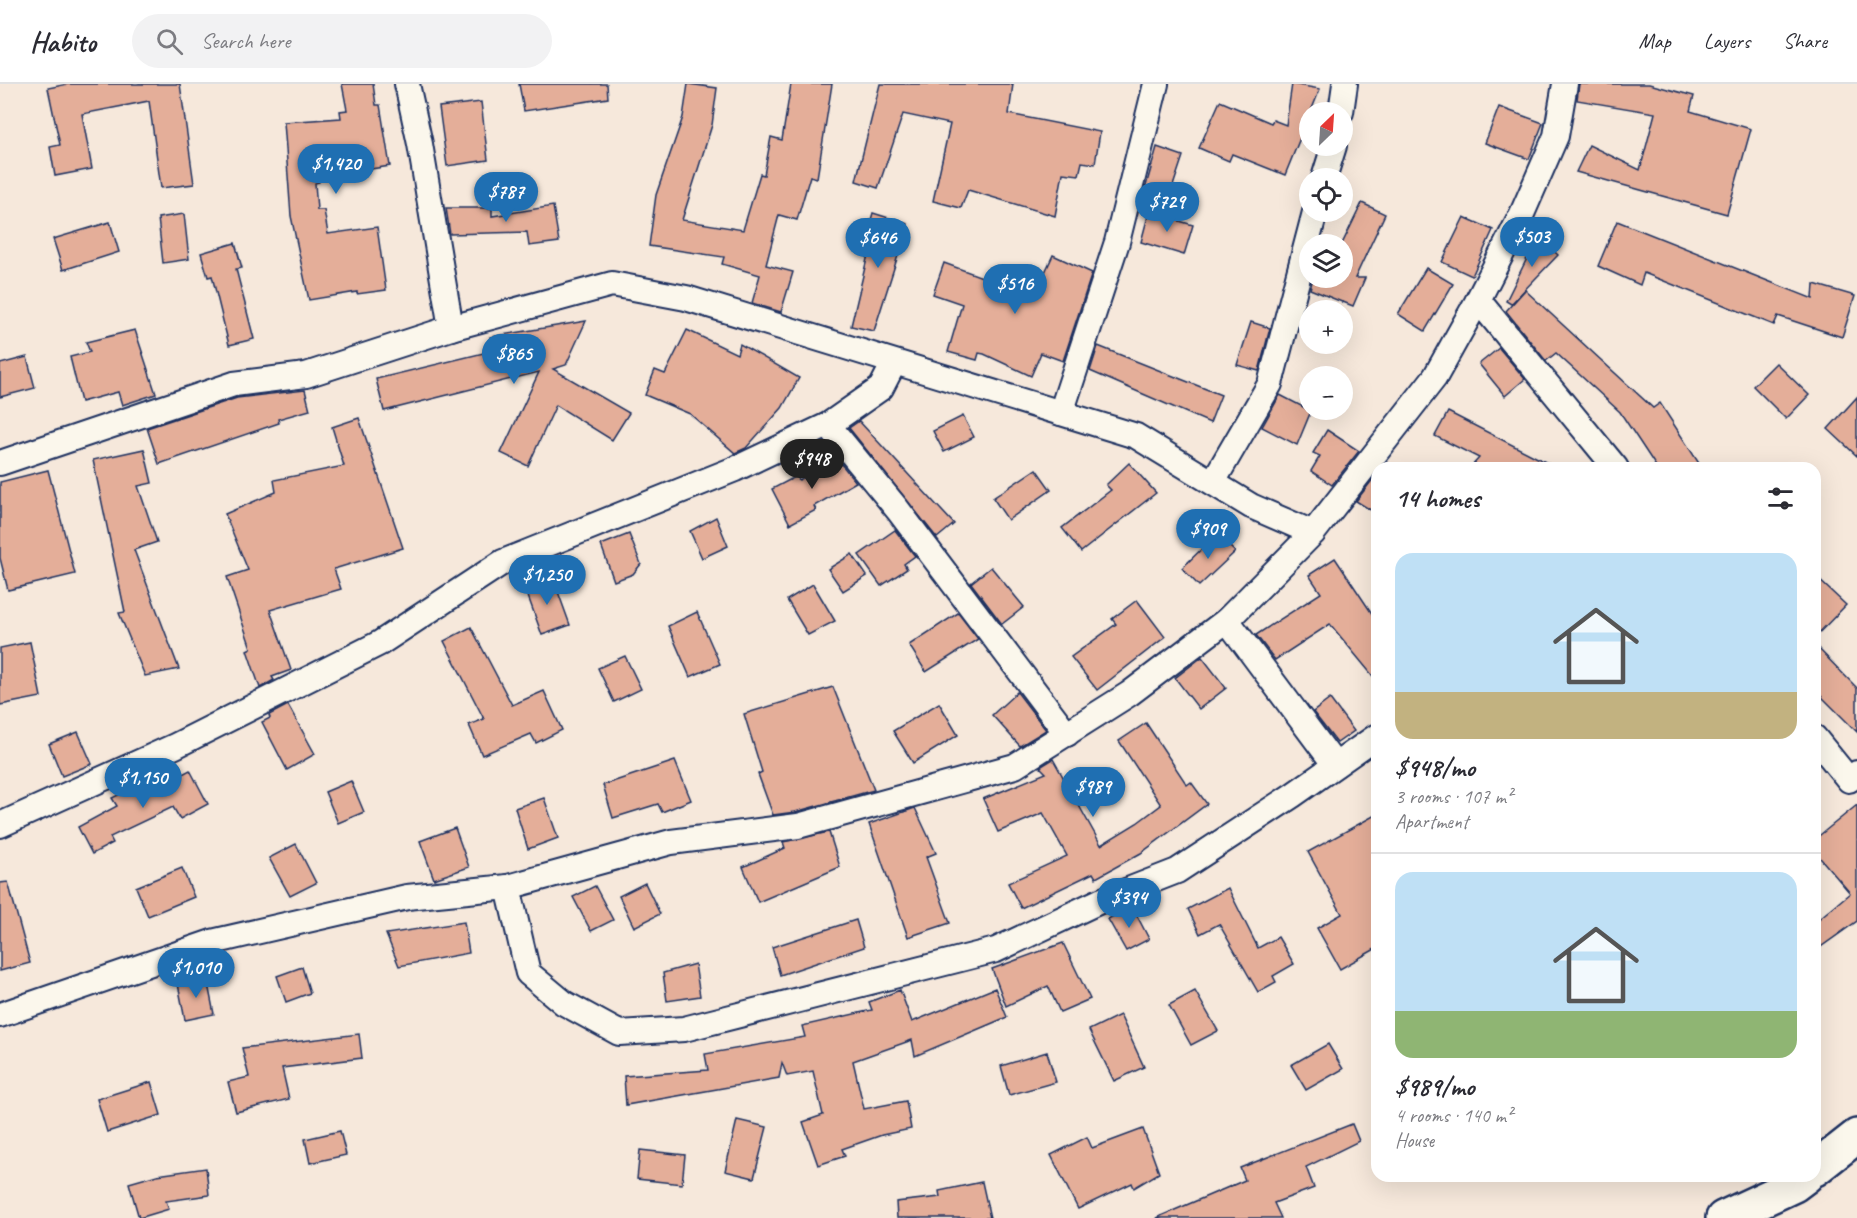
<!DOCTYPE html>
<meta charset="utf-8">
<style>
body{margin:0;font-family:Caveat,sans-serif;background:#f2f2f3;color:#2b2b33;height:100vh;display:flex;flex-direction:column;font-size:22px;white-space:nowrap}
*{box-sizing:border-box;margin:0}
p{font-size:20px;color:#7c7c81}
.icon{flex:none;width:33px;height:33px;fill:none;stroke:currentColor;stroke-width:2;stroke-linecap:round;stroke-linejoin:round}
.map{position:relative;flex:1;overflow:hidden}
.sheet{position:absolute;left:1371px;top:378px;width:450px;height:720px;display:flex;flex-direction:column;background:#fff;border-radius:18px;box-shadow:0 6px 24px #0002}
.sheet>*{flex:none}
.needle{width:39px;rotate:25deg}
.fabs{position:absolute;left:1299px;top:18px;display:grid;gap:12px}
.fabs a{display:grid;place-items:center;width:54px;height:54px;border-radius:50%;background:#fff;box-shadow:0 6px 24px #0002;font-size:30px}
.price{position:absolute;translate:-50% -51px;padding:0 14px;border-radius:21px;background:#1f6fb2;color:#fff;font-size:20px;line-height:39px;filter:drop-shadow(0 2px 3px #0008)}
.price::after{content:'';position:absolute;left:50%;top:36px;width:18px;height:14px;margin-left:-9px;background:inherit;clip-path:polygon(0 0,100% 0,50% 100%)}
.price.selected{background:#222;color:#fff}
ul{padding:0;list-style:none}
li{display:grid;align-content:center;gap:12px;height:318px;padding:0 24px}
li+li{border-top:2px solid #e1e1e2}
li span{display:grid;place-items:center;height:186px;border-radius:18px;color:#555}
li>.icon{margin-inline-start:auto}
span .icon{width:108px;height:108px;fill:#fffc;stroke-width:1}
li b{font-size:26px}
h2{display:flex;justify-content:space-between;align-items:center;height:72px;padding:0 24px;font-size:26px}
header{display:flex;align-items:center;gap:36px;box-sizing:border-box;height:84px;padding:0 30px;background:#fff;border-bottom:2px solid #e1e1e2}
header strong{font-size:28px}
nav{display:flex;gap:33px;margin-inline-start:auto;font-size:21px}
.search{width:420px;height:54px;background:#f2f2f3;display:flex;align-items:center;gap:15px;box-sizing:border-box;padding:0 21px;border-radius:33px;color:#7c7c81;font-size:22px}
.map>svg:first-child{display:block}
</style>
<header>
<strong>Habito</strong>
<div class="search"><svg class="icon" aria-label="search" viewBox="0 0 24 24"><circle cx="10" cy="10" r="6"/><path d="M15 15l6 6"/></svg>Search here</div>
<nav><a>Map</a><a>Layers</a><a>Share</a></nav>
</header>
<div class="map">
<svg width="1857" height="1134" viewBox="0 0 1857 1134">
<rect width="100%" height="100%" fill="#f6e8db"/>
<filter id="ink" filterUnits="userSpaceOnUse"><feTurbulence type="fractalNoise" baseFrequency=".0167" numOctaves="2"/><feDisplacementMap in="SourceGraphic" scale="12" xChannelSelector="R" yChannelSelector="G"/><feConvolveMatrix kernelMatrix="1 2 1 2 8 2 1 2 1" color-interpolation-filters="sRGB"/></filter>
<g filter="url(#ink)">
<g fill="#e4ae99" stroke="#1b2f5e" stroke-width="1.5">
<path d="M68,0h112l14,100 -33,4 -12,-87 -67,13 10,55 -37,7 -5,-29 10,-2 -12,-57z"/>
<path d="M342,0h31l3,21h4l10,61 -72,11 1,5 -4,1 2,27h7l4,24 49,-7 9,63 -29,4v-2l-48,8 -18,-84 -7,-94 57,-4 -1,-7 7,-1z"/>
<path d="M519,0h88l1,14 -84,13z"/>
<path d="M688,0l29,4 -5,37 -30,95 61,10 17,-56 4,1 7,-38 11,3 9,-56h41l-15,94 -7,-2 -13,44 -18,-5 -13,50 27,7 -12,40 -29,-9 8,-28 -38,-11 2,-7 -75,-11 7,-51 27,-78z"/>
<path d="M880,0h133l-4,30 91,18 -5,32 -13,-2 -3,13 -16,-2 -8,43 -87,-26 -7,18 -28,-7 17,-77 -47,-10 -25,74 -22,-7z"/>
<path d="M1292,0l28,5 -35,86 -53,-21 -3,7 -30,-13 21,-47 51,22 2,-3 13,5z"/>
<path d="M1579,0h70l45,12 -4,15 61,18 -24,85 -151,-42 13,-27 51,25 15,-57 -78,-13z"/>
<path d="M481,18l7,58 -41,6 -8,-59z"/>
<path d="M1499,23l44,16 -14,36 -44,-16z"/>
<path d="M1157,63l26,9 -15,45 -24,-8z"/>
<path d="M1362,119l23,11 -30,64h10l-12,28 -10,-4 -1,2v-2l-32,-13 3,-11h29v-34z"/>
<path d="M553,122l6,36 -30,4 -2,-14 -77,2 -4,-26h46v8z"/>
<path d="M1149,128l44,13 -9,30 -43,-13z"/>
<path d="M873,129l35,11 -34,107 -23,-5 20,-84 -6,-2z"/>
<path d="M184,130l5,45 -26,4 -5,-45z"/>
<path d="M1464,133l29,13 -21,46 -30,-14z"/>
<path d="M1617,137l196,78 1,-15 41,12 -13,41 -64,-21 -4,9 -130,-52 -4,12 -42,-19z"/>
<path d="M110,138l9,30 -56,18 -10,-31z"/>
<path d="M1538,152l20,19 -47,49 -5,-3z"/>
<path d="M235,159l7,25 -6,1 18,70 -25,6 -17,-69 -4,1 -7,-24z"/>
<path d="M1053,171l39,18 -29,88 -22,-8 -10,23 -47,-22 -5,-1 -2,7 -29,-8 14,-48 -29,-10 11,-31 90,33z"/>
<path d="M1426,184l27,16 -28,47 -27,-17z"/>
<path d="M1525,206l128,118 7,-5 42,65h-45l-37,-56 -64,-59 -10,8 -40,-50z"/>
<path d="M586,237l-20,44 -13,4 76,44 -17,27 -56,-35 -28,61 -27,-13 38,-81 -155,39 -8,-32 116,-28 -2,-14z"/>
<path d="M1251,238l19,6 -11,43 -22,-6z"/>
<path d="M135,246l21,64 -34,11 -4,-13 -37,10 -11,-45 20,-5 -4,-10z"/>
<path d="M687,246l50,24 3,-10 59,34 -17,30 -36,40 -11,5 -45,-39 -45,-19 10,-25 10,4z"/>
<path d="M1098,262l123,49 -11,28 -120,-52z"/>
<path d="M1499,264l26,31 -20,17 -26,-32z"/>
<path d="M27,273l8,31 -35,9v-33z"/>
<path d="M1776,279l33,32 -23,24 -33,-33z"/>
<path d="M305,306l5,20 -32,9 1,4 -120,41 -12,-36 90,-30z"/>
<path d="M1280,311l31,16 -14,34 -35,-18z"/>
<path d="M1857,313v59l-29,-27z"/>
<path d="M1448,328l109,56h-87l9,-10 -44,-22z"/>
<path d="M963,332l11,21 -30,15 -11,-21z"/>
<path d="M359,334l44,130 -69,21 7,20 -71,21 21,60 -19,7 2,3 -14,8 -13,-38 4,-2 -24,-71 21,-7 -23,-56 51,-22 -2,-12 70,-14 -12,-39z"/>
<path d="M859,337l95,103 -17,14 -88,-110z"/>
<path d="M1327,346l32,21 -27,34 -21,-14 9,-15 -7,-3z"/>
<path d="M144,365l8,34 -14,3 19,56 -23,8 45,119 -34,7 -26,-63 6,-1 -32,-152z"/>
<path d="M837,375l19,23 -42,24 2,4 -26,14 -18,-35 25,-13 2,4z"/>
<path d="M1129,379l27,30 -75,59 -19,-24 49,-38 -5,-5z"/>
<path d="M1036,385l15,21 -43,30 -15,-22z"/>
<path d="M48,386l27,104 -67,16 -8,-32v-76z"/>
<path d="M1377,390v40l-21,-13z"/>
<path d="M716,433l12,29 -26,12 -12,-27z"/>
<path d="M895,446l20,26 -11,8 3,5 -26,17 -22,-31z"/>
<path d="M629,450l12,30 -8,10 -19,7 -13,-36z"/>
<path d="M1217,450l18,18 -36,34 -17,-18z"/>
<path d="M852,470l15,22 -24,15 -15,-22z"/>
<path d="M1335,474l42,63v60l-47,-57 -55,36 -19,-25 65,-42 -12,-18z"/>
<path d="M991,483l33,40 -22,17 -31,-41z"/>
<path d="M1815,492l31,29 -31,32z"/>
<path d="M553,494l17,47 -28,10 -17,-47z"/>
<path d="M813,500l22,37 -27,14 -21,-35z"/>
<path d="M1137,516l28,37 -68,53 -26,-33 45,-33 -4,-5z"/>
<path d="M697,528l23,52 -30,13 -22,-51z"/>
<path d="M958,529l20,26 -52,33 -17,-27z"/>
<path d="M471,543l41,78 32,-14 18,39 -26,13 -5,-9 -49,21 -13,-30 15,-6 -40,-78z"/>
<path d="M30,558l11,55 -41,8v-57z"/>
<path d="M1815,561l42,43v44l-42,-42z"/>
<path d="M625,572l16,33 -27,13 -16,-34z"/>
<path d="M1202,573l24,31 -27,21 -24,-31z"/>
<path d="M833,603l41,103 -79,22 -22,3 -15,-41 4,-2 -18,-58z"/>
<path d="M1017,608l29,38 -26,16 -28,-31z"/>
<path d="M1330,615l24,32 -17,12 -24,-31z"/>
<path d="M939,619l19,32 -45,28 -20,-32z"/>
<path d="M288,621l27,49 -28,16 -25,-48 8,-4 -1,-3z"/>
<path d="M1146,639l41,62 4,-3 16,22 -66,49 -45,25 -3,-5 -72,35 -13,-25 59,-27 -24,-43 -45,19 -15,-33 63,-26 -6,-6 13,-8 48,86 36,-22 24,-18 -42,-64z"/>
<path d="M78,648l14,32 -30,12 -13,-32z"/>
<path d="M675,677l16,39 -29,12 -4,-8 -45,14 -10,-33z"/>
<path d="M190,686l18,34 -28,15 -7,-12 -63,30 3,6 -21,11 -14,-27 39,-21 -5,-8 29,-14 4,10z"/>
<path d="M351,697l13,31 -26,11 -13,-31z"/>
<path d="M544,714l14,40 -30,11 -13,-41z"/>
<path d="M1857,721v116l-42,30v-29l35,-29 -35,-41v-13z"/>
<path d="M915,724l21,45 -10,4 24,66 -42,14 -39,-113z"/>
<path d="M1377,730v134l-37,21 -23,-41 25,-14 -34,-62z"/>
<path d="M455,744l14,39 -35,12 -14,-38z"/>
<path d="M829,748l11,35 -82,35 -15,-35 42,-19 -2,-6z"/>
<path d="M296,760l20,39 -26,13 -21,-38z"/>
<path d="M182,784l12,29 -46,19 -12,-29z"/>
<path d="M8,798l22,81 -30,8v-88z"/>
<path d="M645,799l15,31 -26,13 -15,-31z"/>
<path d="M595,802l18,34 -22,11 -18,-34z"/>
<path d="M1228,804l30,60 20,-11 16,27 -21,12 3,6 -18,10 -39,-68 -19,10 -12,-25z"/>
<path d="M1132,822l17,33 -23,12 -18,-32z"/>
<path d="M856,836l8,27 -84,28 -8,-28z"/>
<path d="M464,838l5,31 -70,13 -13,-32z"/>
<path d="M1063,859l27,56 -30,13 -12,-26 -42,20 -14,-37z"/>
<path d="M695,880l5,32 -33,5 -4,-28z"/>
<path d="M302,883l8,26 -24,9 -9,-26z"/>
<path d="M207,895l7,35 -29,6 -7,-36z"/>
<path d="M995,904l12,29 -92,39 -3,-16 -59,21 11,48 42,-8 5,28 -29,6 -40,14 3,7 -27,9 -15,-43 20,-7 -10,-44 -26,5 -5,-13 -3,15 -153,27 -2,-29 84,-6 -3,-16 100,-17 -3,-11 70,-16 -3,-8 31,-12 12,32z"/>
<path d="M1195,907l23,40 -27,14 -22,-40z"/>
<path d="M1120,931l24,52 -30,14 -25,-51z"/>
<path d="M359,950l3,24 -80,10 7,31 -53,13 -8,-30 21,-5 -7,-29z"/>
<path d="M1328,960l15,25 -37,21 -15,-25z"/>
<path d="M1047,968l9,30 -47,13 -8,-29z"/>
<path d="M151,998l10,33 -54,17 -10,-33z"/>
<path d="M737,1036l30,7 -13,51 -29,-7z"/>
<path d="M1352,1040l7,17 -53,26 8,21 -40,15 7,15h-125l89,-38 -5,-12z"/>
<path d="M1143,1045l16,44 -25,15 -2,-5 -54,26 -27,-54 36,-18 5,11z"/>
<path d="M340,1047l6,24 -36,8 -5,-24z"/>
<path d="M640,1066l45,5 -3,29 -45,-5z"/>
<path d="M206,1084l3,27 -43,6 3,8 -30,9 -10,-35 28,-8z"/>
<path d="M982,1098l8,36h-93l-1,-16 44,-5 -1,-6z"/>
</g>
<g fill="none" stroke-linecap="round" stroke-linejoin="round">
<g stroke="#1b2f5e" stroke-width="28">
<g id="street">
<path d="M407,0l13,60 31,184"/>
<path d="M1341,28l4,-28"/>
<path d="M1324,94l10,-32"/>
<path d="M1478,216l138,168"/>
<path d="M1061,329l56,-171 39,-158"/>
<path d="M828,341l70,85 169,224"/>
<path d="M0,379l234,-79 72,-9 145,-47 161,-44 74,14 450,138 115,70 62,27"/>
<path d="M1213,398l57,-98 45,-172"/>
<path d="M1227,536l108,145"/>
<path d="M1815,654l34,42 8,-7"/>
<path d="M0,741l175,-79 205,-103 123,-81 232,-93 93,-44 53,-37 13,-25"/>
<path d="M508,803l20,86 36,30 55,30 65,-4 312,-79 104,-49 77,-30 116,-76 84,-59"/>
<path d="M0,931l212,-73 195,-45 101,-10 163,-45 127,-16 217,-60 114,-72 98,-74 86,-87 122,-156 43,-77 43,-84 35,-80 9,-52"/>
</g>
</g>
<g stroke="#1b2f5e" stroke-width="38">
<g id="highway">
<path d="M1815,1085l42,-33"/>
<path d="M1723,1134l71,-33 12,-9"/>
</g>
</g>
<use href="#street" stroke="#fbf7ec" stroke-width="24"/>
<use href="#highway" stroke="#fbf7ec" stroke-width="33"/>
</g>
</g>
</svg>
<div class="fabs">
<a><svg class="needle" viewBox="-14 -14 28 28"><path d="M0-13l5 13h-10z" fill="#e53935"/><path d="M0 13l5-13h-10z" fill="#7c7c81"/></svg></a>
<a><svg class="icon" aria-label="locate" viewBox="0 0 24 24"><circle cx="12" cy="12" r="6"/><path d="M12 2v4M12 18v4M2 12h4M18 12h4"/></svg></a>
<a><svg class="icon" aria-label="layers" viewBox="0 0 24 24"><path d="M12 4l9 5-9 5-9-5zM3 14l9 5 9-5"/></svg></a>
<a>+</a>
<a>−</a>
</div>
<b class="price" style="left:336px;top:111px">$1,420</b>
<b class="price" style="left:506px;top:139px">$787</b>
<b class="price" style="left:1167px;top:149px">$729</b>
<b class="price" style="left:1532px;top:184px">$503</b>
<b class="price" style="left:878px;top:185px">$646</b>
<b class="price" style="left:1015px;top:231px">$516</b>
<b class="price" style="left:514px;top:301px">$865</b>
<b class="price selected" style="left:812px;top:406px">$948</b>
<b class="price" style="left:1208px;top:476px">$909</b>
<b class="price" style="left:547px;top:522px">$1,250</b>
<b class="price" style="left:143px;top:725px">$1,150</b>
<b class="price" style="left:1093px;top:734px">$989</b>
<b class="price" style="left:1129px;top:845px">$394</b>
<b class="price" style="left:196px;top:915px">$1,010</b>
<section class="sheet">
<h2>14 homes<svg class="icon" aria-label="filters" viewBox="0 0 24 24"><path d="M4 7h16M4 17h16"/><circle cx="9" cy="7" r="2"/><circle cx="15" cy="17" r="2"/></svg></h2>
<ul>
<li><span style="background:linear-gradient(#bfe0f5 75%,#c2b280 0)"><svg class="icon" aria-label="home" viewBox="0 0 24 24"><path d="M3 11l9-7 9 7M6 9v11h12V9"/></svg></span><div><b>$948/mo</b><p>3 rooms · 107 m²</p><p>Apartment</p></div></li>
<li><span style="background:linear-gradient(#bfe0f5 75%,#8fb573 0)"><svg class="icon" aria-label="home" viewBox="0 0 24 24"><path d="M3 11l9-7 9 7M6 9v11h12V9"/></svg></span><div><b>$989/mo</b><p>4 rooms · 140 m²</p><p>House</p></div></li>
</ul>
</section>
</div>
